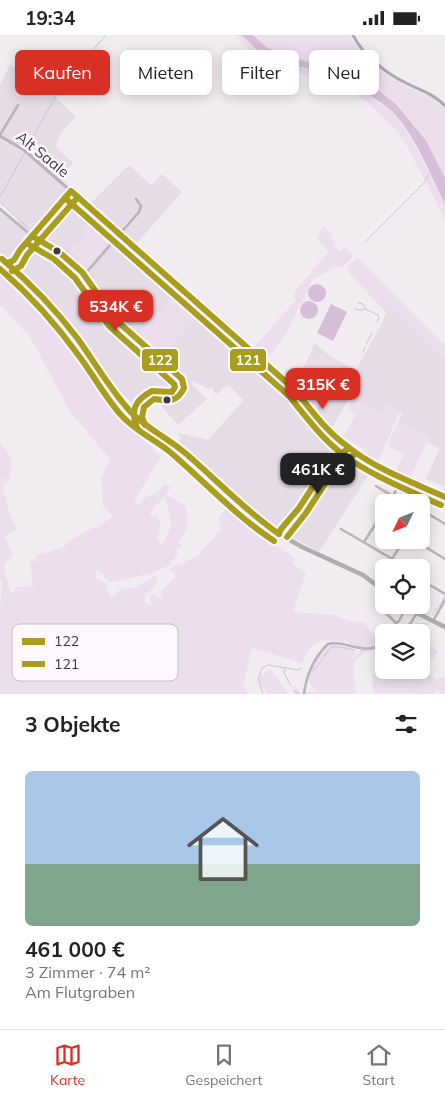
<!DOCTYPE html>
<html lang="de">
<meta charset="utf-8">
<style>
body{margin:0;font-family:Mulish,sans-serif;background:#f6f6f6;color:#222;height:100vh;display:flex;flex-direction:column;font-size:19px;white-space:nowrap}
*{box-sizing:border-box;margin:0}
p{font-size:16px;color:#767676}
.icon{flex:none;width:28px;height:28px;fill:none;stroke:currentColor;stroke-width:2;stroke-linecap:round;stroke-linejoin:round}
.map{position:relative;height:659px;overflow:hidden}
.panel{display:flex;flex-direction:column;background:#fff;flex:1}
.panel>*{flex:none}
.hud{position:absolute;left:15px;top:15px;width:415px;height:45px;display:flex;gap:10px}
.needle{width:32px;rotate:227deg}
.buttons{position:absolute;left:375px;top:459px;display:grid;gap:10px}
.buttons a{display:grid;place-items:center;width:55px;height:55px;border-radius:8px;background:#fff;box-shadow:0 2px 12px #0003;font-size:25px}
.price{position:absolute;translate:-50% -42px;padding:0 11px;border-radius:10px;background:#d93025;color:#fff;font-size:16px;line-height:32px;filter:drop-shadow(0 1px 2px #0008)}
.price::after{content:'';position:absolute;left:50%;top:30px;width:15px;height:11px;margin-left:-8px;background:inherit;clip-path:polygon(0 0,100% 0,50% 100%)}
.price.on{background:#222;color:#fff}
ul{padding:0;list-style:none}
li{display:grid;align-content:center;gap:10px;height:265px;padding:0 25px}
li span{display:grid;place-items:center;height:155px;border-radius:8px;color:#555}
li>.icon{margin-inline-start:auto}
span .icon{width:90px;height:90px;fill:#fffc;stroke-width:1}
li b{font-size:21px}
h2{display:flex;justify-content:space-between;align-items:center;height:60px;padding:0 25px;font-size:21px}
.chip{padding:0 18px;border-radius:8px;background:#fff;box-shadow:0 2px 12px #0003;font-size:18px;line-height:45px}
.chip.on{background:#d93025;color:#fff}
.status{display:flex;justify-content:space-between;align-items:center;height:35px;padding:0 25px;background:#fff;direction:ltr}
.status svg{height:14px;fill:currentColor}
.tab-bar{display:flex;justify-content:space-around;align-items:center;height:70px;border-top:1px solid #e0e0e0;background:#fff;font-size:14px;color:#767676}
.tab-bar a{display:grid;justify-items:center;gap:2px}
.tab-bar .on{color:#d93025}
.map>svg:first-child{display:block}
</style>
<div class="status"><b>19:34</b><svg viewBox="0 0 49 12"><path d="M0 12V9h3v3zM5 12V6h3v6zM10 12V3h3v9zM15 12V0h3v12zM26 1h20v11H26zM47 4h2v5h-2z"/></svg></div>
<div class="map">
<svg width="445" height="659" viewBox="0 0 445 659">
<rect width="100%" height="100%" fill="#f0ecf0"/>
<g fill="#e5dce5">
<path d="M10,30l37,21 12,15 17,16 -13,13 -7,13 1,5 16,15 -13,15 30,26 39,-39 22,20 11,-11 20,18 -47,53 43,45 -40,46 23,21 41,-46h2l42,37 47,46 2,-1 13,17 -2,3 4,5 3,-2 23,24 -10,15 3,4 -4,4 -27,45 -6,6 -3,-1 -9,15 -3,1 -15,-10 -30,-25 -44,-40 -9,-11 2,-4 -3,-6 30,7 36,-40 -15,-14h-3l-9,8 -4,-3 1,-2 -3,-2 -3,2 -14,-8 -3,3 16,15 -29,26 -25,-28 -16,10 -18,-16 -48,-64 -52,-61 -2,-7 -11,-3 -6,-4v-42l16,13 4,-4 -20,-17v-117z"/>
<path d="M387,268l58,58v125l-19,-7 14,-31 -13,-6 2,-5 -31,-14 4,-9 -17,-9 -4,8 -28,-16 3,-5 -6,-8 7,-9 -2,-3 26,-47 5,-12 -4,-5z"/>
<path d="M314,308l16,13 22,12 -7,17 2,3 -3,4 4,6 -1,4 -14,24 -11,-5 -28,-37 16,-29z"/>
<path d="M349,417l25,14 -55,86 -31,-17 -2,-6 7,-10h4l13,-25 20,-27 6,-7z"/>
</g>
<g fill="#ecdeed" fill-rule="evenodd">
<path d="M235,0h6l23,20 29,11 34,7 14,6 20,11 33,23 18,27 33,64v15l-36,-70 -13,-19 -29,-28 -26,-16 -74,-23 -19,-14z"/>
<path d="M253,0h97l3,7 31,31 26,15 22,9 13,12v69l-18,-36 -29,-37 -31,-24 -39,-16 -34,-6 -28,-12z"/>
<path d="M95,180l20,18v3l-27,32 -5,2 -7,-6 4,-5 -11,-9 9,-6 5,-6 -3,-7z"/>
<path d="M323,191l10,9 -1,3 3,5 -1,2 6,7 5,-5 7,8 -12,10 -27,14 -28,57 -17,22 -13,-12 41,-46 -2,-3 1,-6 34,-39 -12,-14z"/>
<path d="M357,222l88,89v15l-58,-58 -5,5 -30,-32 -5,-8z"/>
<path d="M0,234l11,8 3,-3 52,56 -5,5 10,14 2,-1 5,7v3l44,62 39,36 -27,45 5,5 5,-8 13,-5 7,-9 7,3 -7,11 4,-2 18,10 2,20 -9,16 3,5 -6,3 2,3 -8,12 -21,9 -38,8 -7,-4 -2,-5 -6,-3v8l13,7 -3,3 5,11 10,-10 16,-2 19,-12 2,5 -13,18v4l7,3 -3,-10c7,-2 9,1 14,5l-2,-8 15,-16 -6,-7 8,-6 2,2 19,-11 22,-25 -2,-13 15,-14 40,31 -5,8 26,17 -3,6 14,9 -13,39 40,3 17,6 15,2 7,11 8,10c-12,6 -25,4 -35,-4l-2,2c-26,-3 -29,-4 -41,21l-50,-15 -9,38 6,8h-249v-83l2,-30h-2v-115l2,-1h-2v-21c14,15 14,20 8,38l-4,3v-11c-4,14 6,42 13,56l-13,6 9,19 -9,9 1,11c4,5 3,13 7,19l5,-7 16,-1 -3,-25h7l-1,-6 27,-7 3,-5 30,-17 1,2 16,-12 -10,-11 -2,-26 9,-20 -39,-46 -42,-78 -29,-30zM164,463c9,21 10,27 -2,47l-5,-5 4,-17 -5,-8 -5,2 -1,-3 3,-4 1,-3z"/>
<path d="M178,255l24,21 -41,46 -23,-21z"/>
<path d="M355,362l26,16 4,-8 14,8 -21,49 -14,-8 1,-4 -16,-10h-5l-2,-2 14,-24 -8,-5z"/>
<path d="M398,388l31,14 -19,41 -14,-6 8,-18 -17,-8z"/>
<path d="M427,607l11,10 -7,9 -3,8 7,11 10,-4v18h-3l-5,-4 -3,4 -61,-1 -1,-19 12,-8v4h17l14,6 3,-6h3v-5l7,3 -3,-9z"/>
<path d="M334,610l20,4 2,5 -5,6 10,-8 11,-1c-25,6 -18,21 -16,41l-2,2h-61l2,-8 6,8 9,-3 6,1 -9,-12c5,-12 12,-33 27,-35z"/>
<path d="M270,634l18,23 1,2h-22l-9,-13 2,-5z"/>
</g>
<g fill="#d7bed8">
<path d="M241,0h12l13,12 28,12 34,6 39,16 30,24 30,37 18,36v26c-15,-30 -28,-64 -50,-90 -11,-12 -53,-36 -69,-41 -20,-6 -42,-7 -62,-18 -8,-5 -15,-14 -23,-20z"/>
<circle cx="317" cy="258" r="9"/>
<circle cx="309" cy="275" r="9"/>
<path d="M331,269l16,8 -14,29 -16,-8z"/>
</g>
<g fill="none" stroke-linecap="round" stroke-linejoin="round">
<g stroke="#d7bed8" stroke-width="1">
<path d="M26,114l38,-67 42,-47"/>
<path d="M0,162l24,-43"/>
<path d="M0,167l28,26"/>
<path d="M365,207l59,-59 5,-9"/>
<path d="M341,231l10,-9"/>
<path d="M358,268l5,1 2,4"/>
<path d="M355,274l5,1 5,-1 13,6 1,3 -2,4"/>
<path d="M366,309l6,-11"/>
<path d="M363,317l2,-5"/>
<path d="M439,572l6,-11"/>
<path d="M435,576l2,-3"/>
<path d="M433,580l1,-2"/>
<path d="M416,589h11"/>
<path d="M403,598l11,-7"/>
<path d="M360,616l13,-2 9,-3"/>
<path d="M285,633l-1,5 7,13"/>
<path d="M312,636c6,-3 13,-17 19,-24h10l13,3"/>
<path d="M293,655l6,4"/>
<path d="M263,659l-5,-15 4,-11 6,-3 30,5 4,-2"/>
</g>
<g stroke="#b7b5b7" stroke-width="2.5">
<path d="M0,100l18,-30"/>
<path d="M0,174l32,27 27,16 23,20 34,48 66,59 2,9c-10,25 -21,5 -33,12 -7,4 -9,13 -16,17"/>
<path d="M8,228l6,-3 6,-10 51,-59"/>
<path d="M85,239l54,-62 2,-6 -5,-7"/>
<path d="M135,381l1,-3 8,-6"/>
<path d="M376,451l28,17"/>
<path d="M389,468l14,-25"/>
<path d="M422,475l23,14"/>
<path d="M422,475l11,-18"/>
<path d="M341,494l65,38"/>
<path d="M284,495l4,7"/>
<path d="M279,499l2,-5 18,-21 26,-40 7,-8 17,-12"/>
<path d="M414,505l31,19"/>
<path d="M364,507l20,-31"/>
<path d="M392,524l12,-19"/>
<path d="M421,545l24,14"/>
<path d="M376,568l20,20 3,-2 7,-13"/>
<path d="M433,586l12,-21"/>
<path d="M400,598l11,-10 5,-9"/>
<path d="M304,659c2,-18 10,-37 24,-50 18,-5 34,13 56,-1"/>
</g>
<path stroke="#b7b5b7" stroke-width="3" d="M0,101l24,14 8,7 226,199 37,34 25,31 29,27 26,16 70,33"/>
<path stroke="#acabac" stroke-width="3" d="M353,0c10,21 34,39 55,49 14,7 26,10 37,22"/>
<g stroke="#afaeaf" stroke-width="4.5">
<path d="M0,222l23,19 29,33 33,41 34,48 16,19 39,27 68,63 20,17 40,23 61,28 21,16"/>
<path d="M401,570l44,22"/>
</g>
<g stroke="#fef8fe" stroke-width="10">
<g id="bus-1">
<path d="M32,201l27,16 23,20 34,48 66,59 2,9c-7,15 -16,13 -30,11l-10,8 -2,10 3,8"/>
<path d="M2,224c28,24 54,51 76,80 17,24 32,50 51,71 15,17 37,27 55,42 32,27 60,58 95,82"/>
<path d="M8,228l6,-3 6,-10 51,-59 224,199c16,20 31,41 52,56 28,23 65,36 98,51"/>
<path d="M279,499l2,-5 18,-21 26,-40 7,-8 17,-12"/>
</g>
</g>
<g stroke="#fef8fe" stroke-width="10">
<g id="bus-2">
<path d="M65,163l224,198c16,20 32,41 52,57 30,23 67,37 100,52"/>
<path d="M28,209l26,15 21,19 34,48 65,58 1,3 -3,5 -20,-1c-17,9 -22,19 -15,37"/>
<path d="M0,234c30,26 56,55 79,87 15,20 26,41 42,59 14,16 33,24 49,37 35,30 66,64 104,89"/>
<path d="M12,236l9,-5 6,-11 51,-58"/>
<path d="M287,502l19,-24 26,-40 6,-6 16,-12"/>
</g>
</g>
<use href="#bus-1" stroke="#a89d1c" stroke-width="6"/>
<use href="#bus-2" stroke="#a89d1c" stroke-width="6"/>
</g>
<g fill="#3e3b3e" stroke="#fef8fe" stroke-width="2">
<circle cx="57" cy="216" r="4.5"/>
<circle cx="167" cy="365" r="4.5"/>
</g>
<g text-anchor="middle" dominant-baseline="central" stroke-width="5" stroke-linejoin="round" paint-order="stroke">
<g font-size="15" fill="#3e3b3e" stroke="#fef8fe">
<text transform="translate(43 119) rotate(39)">Alt Saale</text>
</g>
</g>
<rect x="12" y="589" width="166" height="57" rx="8" fill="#fef8fe" stroke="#c4bfc4" stroke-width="1"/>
<rect x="22" y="603" width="23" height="7" fill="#a89d1c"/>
<rect x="22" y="626" width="23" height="6" fill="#a89d1c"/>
<g font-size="14" fill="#3e3b3e">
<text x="54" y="611">122</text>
<text x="54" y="634">121</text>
</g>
<g stroke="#fef8fe" stroke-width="2">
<rect x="141" y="313" width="38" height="24" rx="5" fill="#a89d1c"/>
<rect x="229" y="313" width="38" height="24" rx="5" fill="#a89d1c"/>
</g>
<g font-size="14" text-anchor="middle" font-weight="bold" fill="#fff">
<text x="160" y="330">122</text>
<text x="248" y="330">121</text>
</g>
</svg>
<div class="buttons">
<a><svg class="needle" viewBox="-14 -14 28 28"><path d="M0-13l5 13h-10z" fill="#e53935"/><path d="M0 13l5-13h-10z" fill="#767676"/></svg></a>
<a><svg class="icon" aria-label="locate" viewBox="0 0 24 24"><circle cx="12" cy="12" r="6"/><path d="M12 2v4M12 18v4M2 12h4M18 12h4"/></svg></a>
<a><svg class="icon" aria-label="layers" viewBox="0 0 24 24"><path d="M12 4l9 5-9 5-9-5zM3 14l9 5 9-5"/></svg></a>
</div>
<b class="price" style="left:116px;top:297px">534K €</b>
<b class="price" style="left:323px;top:375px">315K €</b>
<b class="price on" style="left:318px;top:460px">461K €</b>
<div class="hud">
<a class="chip on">Kaufen</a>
<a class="chip">Mieten</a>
<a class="chip">Filter</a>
<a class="chip">Neu</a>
</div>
</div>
<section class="panel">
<h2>3 Objekte<svg class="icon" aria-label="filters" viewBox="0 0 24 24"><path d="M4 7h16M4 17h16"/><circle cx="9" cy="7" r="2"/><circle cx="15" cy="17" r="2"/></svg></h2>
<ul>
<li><span style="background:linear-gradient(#a9c7e8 60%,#7fa58c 0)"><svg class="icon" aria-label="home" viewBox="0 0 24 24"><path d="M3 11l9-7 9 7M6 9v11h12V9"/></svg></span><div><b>461 000 €</b><p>3 Zimmer · 74 m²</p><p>Am Flutgraben</p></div></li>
</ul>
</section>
<nav class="tab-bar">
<a class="on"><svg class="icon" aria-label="map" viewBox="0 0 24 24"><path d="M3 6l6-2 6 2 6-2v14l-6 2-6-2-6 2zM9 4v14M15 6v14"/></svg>Karte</a>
<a><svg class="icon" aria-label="saved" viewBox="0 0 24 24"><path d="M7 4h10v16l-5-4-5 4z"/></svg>Gespeichert</a>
<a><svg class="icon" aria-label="home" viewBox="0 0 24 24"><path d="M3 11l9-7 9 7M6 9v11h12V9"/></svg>Start</a>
</nav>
